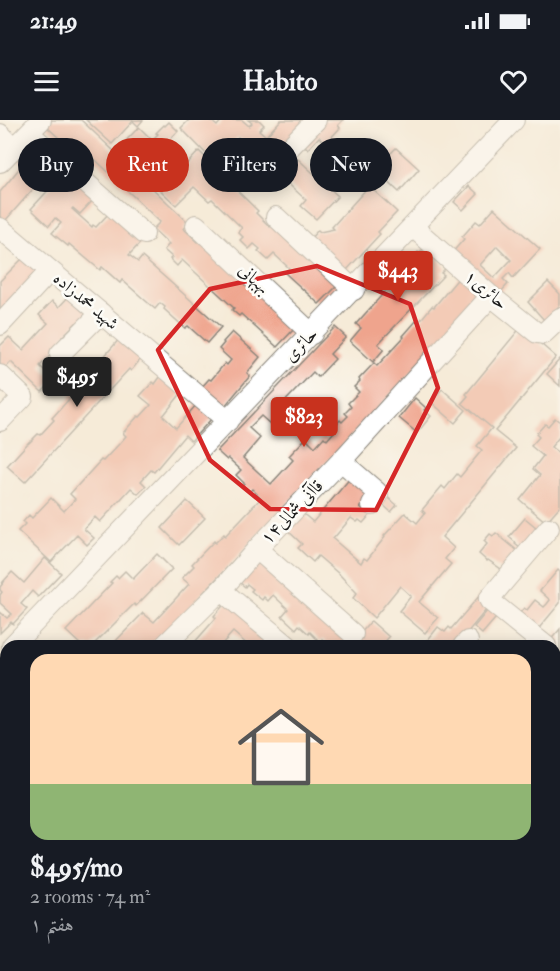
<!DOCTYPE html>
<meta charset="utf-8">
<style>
body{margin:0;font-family:"IM FELL Double Pica",Amiri,serif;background:#20242c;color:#f1f3f6;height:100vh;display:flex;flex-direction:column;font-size:22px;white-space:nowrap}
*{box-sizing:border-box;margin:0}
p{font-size:20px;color:#9ea1a6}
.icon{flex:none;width:33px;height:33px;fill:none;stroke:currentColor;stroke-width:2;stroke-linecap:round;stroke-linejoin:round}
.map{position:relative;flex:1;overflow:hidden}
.side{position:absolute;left:0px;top:520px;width:561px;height:332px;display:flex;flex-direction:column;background:#171b24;border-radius:18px 18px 0 0;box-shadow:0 3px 15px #0003}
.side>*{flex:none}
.top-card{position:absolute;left:18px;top:18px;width:525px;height:54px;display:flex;gap:12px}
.price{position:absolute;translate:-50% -51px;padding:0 14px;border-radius:6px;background:#c8321e;color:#fff;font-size:20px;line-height:39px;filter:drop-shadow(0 2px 3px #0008)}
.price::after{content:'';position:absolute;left:50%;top:36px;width:18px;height:14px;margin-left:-9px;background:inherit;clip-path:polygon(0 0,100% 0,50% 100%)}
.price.active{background:#222;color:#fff}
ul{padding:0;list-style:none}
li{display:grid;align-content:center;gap:12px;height:318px;padding:0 30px}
li span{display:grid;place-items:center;height:186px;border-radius:18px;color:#555}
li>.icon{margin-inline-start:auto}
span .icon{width:108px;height:108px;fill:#fffc;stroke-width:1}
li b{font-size:26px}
.chip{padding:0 21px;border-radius:27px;background:#171b24;box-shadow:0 3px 15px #0003;font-size:21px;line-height:54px}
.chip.active{background:#c8321e;color:#fff}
.status{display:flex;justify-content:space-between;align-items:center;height:42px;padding:0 30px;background:#171b24;direction:ltr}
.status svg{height:16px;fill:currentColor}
header{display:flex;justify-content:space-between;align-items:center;height:78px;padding:0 30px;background:#171b24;font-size:27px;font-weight:700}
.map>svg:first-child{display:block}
</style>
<div class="status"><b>21:49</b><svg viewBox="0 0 49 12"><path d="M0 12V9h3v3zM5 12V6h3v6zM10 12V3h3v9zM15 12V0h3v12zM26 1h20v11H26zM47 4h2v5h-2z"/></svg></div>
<header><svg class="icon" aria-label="menu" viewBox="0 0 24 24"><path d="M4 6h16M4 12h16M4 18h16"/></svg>Habito<svg class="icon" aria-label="heart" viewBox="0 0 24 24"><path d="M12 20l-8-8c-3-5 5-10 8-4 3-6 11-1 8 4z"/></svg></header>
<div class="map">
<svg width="560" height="851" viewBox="0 0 560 851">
<rect width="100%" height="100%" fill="#fdfcf7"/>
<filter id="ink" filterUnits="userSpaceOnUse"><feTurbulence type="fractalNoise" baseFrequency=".0167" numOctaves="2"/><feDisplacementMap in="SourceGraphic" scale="12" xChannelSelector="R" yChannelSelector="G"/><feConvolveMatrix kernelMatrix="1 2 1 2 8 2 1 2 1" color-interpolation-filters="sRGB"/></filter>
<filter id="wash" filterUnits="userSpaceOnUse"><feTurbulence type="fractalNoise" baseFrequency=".008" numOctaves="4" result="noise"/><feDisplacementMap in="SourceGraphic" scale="24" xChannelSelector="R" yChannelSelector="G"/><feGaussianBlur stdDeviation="1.35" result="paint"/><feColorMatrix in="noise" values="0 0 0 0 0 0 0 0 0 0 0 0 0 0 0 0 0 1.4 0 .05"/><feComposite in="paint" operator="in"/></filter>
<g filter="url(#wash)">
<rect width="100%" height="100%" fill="#f6ebd8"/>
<g id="blocks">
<g fill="#efa48d" fill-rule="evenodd">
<path d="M49,0h32l34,32 24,-25 13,13 6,-6 -2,-1 8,-8 1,1 4,-4 9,9 -17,18 -4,-4 -13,13 -3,-3 -11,12 59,56 -5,6 14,13 3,-3 95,88 -19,20 -36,-33 -2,2 -7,-6 2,-2 -52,-48 -5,6 -7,-7 2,-2 -8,-7 5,-6 -16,-15 7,-7 -86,-83 -4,5 -7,-6 -2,2 -16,-15z"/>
<path d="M86,0h57l-5,6 -5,-5 -21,23z"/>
<path d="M189,0h21l7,6 5,-6h20l7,6 3,-3 -4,-3h11l5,5 -5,5 7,6 15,-16h29l-28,31 13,12 3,-4 40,37 -22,23 -15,-13 5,-6 -25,-23 5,-5 -10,-9 -4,5 -34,-31 -24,25 -33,-34z"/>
<path d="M320,0h23l-5,5 2,3 -14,15 -7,-6 -11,12 -8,-8z"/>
<path d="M32,21l16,14 -15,18 8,7 -36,41 -5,-5v-24l23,-28 -6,-5z"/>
<path d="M330,26l18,17 -14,15 -7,-7 2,-3 -7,-6 4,-5 -4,-3z"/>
<path d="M396,28l23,21 -20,23 -16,-15 2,-2 -6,-5 6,-7 -2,-2z"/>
<path d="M199,31l15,15 -1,1 45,44 -2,2 14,14 4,-5 65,62 -20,20 -34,-31 4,-5 -15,-14 -6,6 -10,-9 2,-2 -6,-5 -5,5 -9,-9 3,-3 -5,-5 4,-4 -30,-29 -3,2 -15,-14 -18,18 -18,-17 5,-4 -4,-4 8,-10 4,4 11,-12 4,3z"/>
<path d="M66,51l30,26 -16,17 -7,-6 -1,1 20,18 1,-2 3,2 15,-16 33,28 -15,16 9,7 4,-5 79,70 -14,16 -19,-17 -3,2 -21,-19 1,-2 -5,-4 -5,6 -33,-29 -2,3 -18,-16 -2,3 -31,-26 -1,2 -16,-13 9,-10 -6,-5 -6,8 -18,-17z"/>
<path d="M369,66l28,26 -19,20 2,2 -34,37 -36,-32 8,-9 2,2 14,-3 -2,-2z"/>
<path d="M469,66l9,8 -15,16 -9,-8z"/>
<path d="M494,88l46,41 -27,29 -4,-5 -6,6 5,5 -9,10 -48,-40 13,-15 -2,-2 14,-16 4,3zM497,126l14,14 -17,18 -14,-13z"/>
<path d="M427,124l19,24 -5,5 3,2 -66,69 6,5 -11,13 -23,-21 11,-13 -5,-4 43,-48 2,2 14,-15 -4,-3 7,-8 2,1z"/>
<path d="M24,137l19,18 -43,44v-38z"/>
<path d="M461,155l22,19 -56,62 -226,239 -35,38 -12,13h-43l32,-33 11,9 35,-38 -7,-6 12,-12 -2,-2 22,-23 1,2 9,-9 1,2 36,-38 -9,-9 -3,3 -7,-6 2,-3 -8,-8 5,-5 -13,-12 -1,2 -10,-9 118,-124 11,10 -16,17 5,5 -17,18 -5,-5 -37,39 3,3 -9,10 -9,-8 -12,12 11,10 -17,20 28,26 22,-24 -4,-4 17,-18 9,9 9,-10 3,3 7,-8 -3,-2 9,-10 2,2 6,-6 -3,-3 6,-6 -3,-4 11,-11 -5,-5 6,-6 -1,-2 15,-16 3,3 27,-29 -1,-1 14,-16 2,2 13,-16 2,1z"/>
<path d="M548,162l12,12v11l-15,16 -17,-19z"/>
<path d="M71,174l22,18 -14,14 -3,-3 -14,14 3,3 -25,26 14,14 -12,12 -31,-30 -10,10 -1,-1v-25l9,-9 14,13 25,-27 -9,-8 13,-14 7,6z"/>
<path d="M521,207l35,30 -61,74 21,17 -74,89 12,11 -9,11 6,5 -32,38 19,16 -13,15 -26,-22 12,-15 -11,-10 -26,32 -21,-20 4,-5 -18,-19 -21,-18 -5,6 -15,-14 4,-4 -18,-17 16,-16 13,11 39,-46 20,17 -12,14 10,8 -7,8 -4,-3 -2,2 -6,-4 -18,21 28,24 3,-5 3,2 18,-23 -1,-1 21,-23 12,10 8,-10 -3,-3 20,-24 3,3 12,-15 3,3 22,-27 -5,-4 15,-18 -30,-25 6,-7 -2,-2z"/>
<path d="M232,212l28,25 -13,16 3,3 -26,31 -23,-19 8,-9 2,1 14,-17 2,2 4,-5 -12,-11 5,-6 -1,-1z"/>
<path d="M121,217l22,19 -12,15 -2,-2 -104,113 -18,-16 22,-24v1l9,-9 2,1 14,-15 -2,-2 19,-21 -1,-1z"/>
<path d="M560,239v27l-13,-12z"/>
<path d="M163,253l20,18 -20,25 13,12 21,-24 16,13 -22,24 -6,-6 -31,37 -3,-2 -10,11 5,5 -8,8 -7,-6 -31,34 -5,-5 -11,12 10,9 -7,7 -10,-10 -26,27 -33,-31 7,-7 -2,-2 6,-7 3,3 19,-20 13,13 11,-12 -5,-5 31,-34 2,1 17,-18 6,-7 -3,-3 15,-17 2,1 11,-12 -11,-9 13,-14 2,2z"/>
<path d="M442,269l24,21 -11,13 -24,-21z"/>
<path d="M415,278l11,10 -2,2 7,6 -14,17 -18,-15z"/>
<path d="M555,298l5,4v14l-9,11 9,7v52l-14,16 -26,-22 20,-25 -7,-6 10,-13 -12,-10 8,-9 -3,-3 9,-10 3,2z"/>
<path d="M386,376l11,9 -6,7 -10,-9z"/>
<path d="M187,381l18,17 -26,27 -17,-17z"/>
<path d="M525,398l17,14 -17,20 -10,-8 1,-1 -7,-6z"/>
<path d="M496,413l23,19 -15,19 -16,-11 -1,1 -8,-7 8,-10 -3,-3 6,-7 3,2z"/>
<path d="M157,434l15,15 -36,37 -2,-2 -42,42h-10l-16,-15 46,-48 -2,-1 6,-6 2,2 7,-7 8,8z"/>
<path d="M261,436l94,84 16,-19 18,16 -8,9h-51l-8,-7 -2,3 -10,-10 -1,2 -10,-9 -3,4 -14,-13 6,-7 -15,-14 -5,6 -4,-4 -2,3 -11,-9 2,-2 -6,-5 -2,3 -7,-6z"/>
<path d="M45,438l16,15 -23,24 -6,-6 -11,13 6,5 -14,15 -2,-2 -11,11v-21l7,6 5,-4 -12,-11v-8l2,-3 -2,-2v-3l4,-5h-1l9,-10 12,11z"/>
<path d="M558,450l2,2v31l-25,30 -19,-16 8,-9 3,2 8,-10 9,7 3,-3 3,-4 -10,-9z"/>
<path d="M480,475l11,9 -35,42h-33l15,-19 7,5 4,-5 2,2z"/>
<path d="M228,480l54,46h-33l-16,-14 -13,14h-22l-4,-3 22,-25 -2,-2z"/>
<path d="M492,485l9,7 -19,22 -8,-7z"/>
<path d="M560,509v24l-5,-4v-3l-7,-3z"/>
<path d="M558,547l2,1v33l-5,-4v-26z"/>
<path d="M6,582v50l-6,-6v-37z"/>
<path d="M555,591l5,4v18l-5,6z"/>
<path d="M0,684l6,5v20l-6,-6z"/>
<path d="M560,701v24l-5,6v-29l3,2z"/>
<path d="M6,716v56l-6,6v-55z"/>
<path d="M560,771v29l-5,9v-35l2,1z"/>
<path d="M282,846h32l-4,5h-17z"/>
<path d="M319,846h74l6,5h-74z"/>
<path d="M429,846h30l10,5h-44z"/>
<path d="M475,846h59l-2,5h-48z"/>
</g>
</g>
</g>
<g filter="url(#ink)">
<use href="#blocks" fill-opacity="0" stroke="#89847a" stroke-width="1.5"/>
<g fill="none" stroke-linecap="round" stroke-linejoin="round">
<g stroke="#89847a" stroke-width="22">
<g id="minor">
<path d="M29,13l115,101"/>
<path d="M0,14l14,14"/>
<path d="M286,31l30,-31"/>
<path d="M0,42l41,-42"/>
<path d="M276,97l78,73"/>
<path d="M196,105l116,109"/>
<path d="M413,107l78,69 46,37 6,1 17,-16"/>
<path d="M0,108l228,193"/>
<path d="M0,205l50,-54"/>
<path d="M60,234l41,-41"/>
<path d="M0,255l23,22 -23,24"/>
<path d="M341,341l36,31 1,3 -6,10"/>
<path d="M257,429l96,85"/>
<path d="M221,470l67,56"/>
<path d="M12,526l502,-526"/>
<path d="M164,526l57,-56 36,-41 84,-88 150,-165"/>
<path d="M463,526l5,-5"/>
<path d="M546,526l-56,-45 -1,-2 60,-71"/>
<path d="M0,677l5,-5"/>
<path d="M0,824l6,6"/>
<path d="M25,846l7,5"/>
<path d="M201,846l10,5"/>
<path d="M418,851l4,-5"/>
<path d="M553,851l7,-12"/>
</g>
</g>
<g stroke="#89847a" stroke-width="28">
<g id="major">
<path d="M0,653l6,5"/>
<path d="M240,846l12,5"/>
</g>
</g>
<use href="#minor" stroke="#fff" stroke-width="20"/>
<use href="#major" stroke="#fff" stroke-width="26"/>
</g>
</g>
<path d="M0 0H560V851H0ZM317,146l93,38 28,84 -62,122 -106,-1 -60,-49 -52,-110 52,-61z" fill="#f6ebd8" fill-opacity=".55" fill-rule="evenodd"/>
<path fill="none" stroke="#d62828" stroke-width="4.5" stroke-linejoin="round" d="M317,146l93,38 28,84 -62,122 -106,-1 -60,-49 -52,-110 52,-61z"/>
<g text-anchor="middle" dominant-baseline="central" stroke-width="5" stroke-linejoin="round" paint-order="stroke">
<g font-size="18" fill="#1c1c1c" stroke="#fdfcf7">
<text transform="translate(254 159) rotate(43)">بهبهانی</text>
<text transform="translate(486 170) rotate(40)">حائری۱</text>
<text transform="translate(86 181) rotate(40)">شهید محمدزاده</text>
<text transform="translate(301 225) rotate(-46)">حائری</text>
<text transform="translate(292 392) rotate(-46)">قاآنی شمالی۱۴</text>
</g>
</g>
</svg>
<b class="price" style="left:398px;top:182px">$443</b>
<b class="price active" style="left:77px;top:288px">$495</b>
<b class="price" style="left:304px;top:328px">$823</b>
<div class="top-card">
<a class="chip">Buy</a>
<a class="chip active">Rent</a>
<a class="chip">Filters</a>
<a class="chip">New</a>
</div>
<section class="side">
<ul>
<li><span style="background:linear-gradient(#ffd9b3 70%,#8fb573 0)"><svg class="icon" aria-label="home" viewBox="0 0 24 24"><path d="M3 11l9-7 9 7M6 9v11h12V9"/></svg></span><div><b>$495/mo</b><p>2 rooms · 74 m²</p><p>هفتم ۱</p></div></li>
</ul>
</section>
</div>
